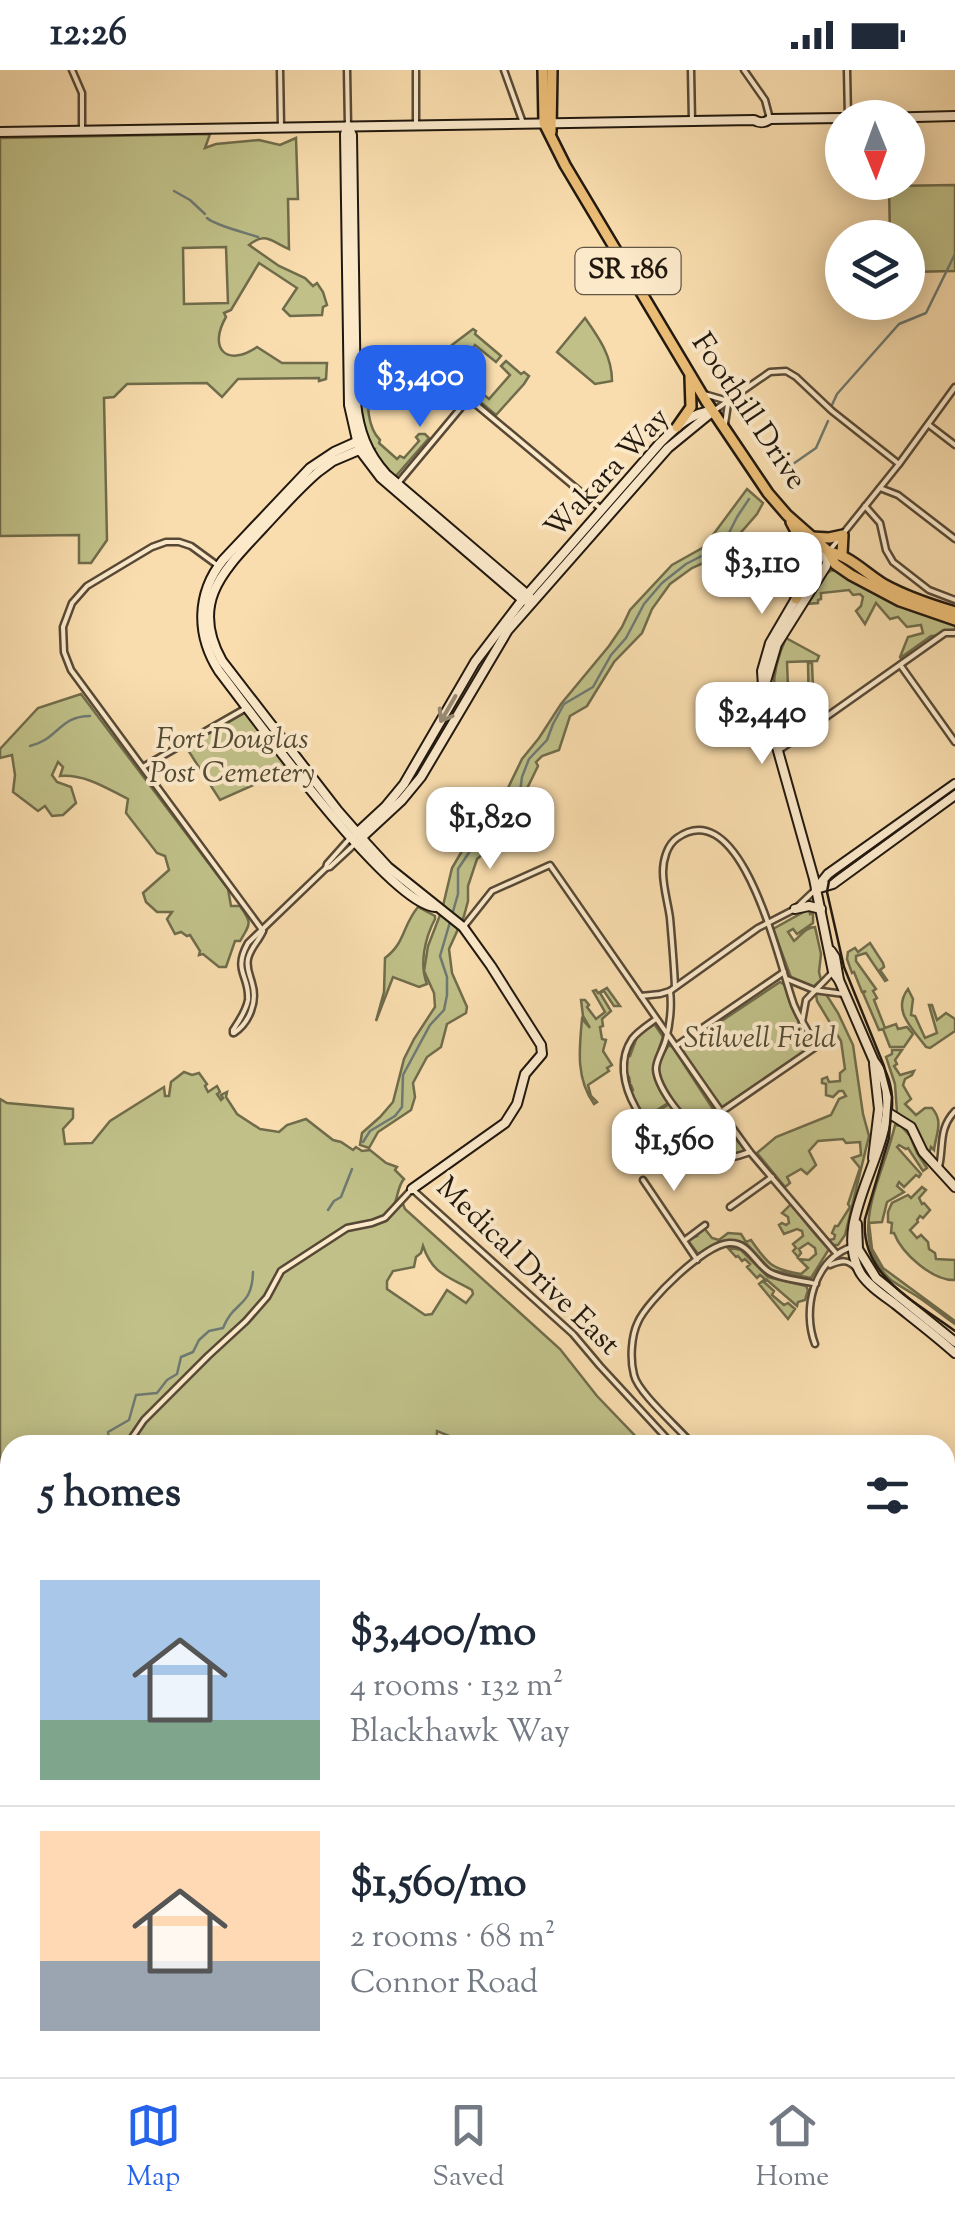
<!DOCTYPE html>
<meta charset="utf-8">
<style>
body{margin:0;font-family:"Sorts Mill Goudy",serif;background:#f6f6f7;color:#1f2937;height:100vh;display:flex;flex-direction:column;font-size:38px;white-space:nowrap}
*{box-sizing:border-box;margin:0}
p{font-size:32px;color:#747a83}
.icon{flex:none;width:55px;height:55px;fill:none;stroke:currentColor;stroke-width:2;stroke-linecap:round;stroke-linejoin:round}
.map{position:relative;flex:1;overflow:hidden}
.drawer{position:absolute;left:0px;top:1365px;width:955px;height:642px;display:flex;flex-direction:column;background:#fff;border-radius:30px 30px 0 0;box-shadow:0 5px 25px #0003}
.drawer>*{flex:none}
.needle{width:65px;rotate:179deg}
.fabs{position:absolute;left:825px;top:30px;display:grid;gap:20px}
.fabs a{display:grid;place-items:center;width:100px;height:100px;border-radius:50%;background:#fff;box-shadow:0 5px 25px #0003;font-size:50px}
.price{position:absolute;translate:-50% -85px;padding:0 22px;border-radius:20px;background:#fff;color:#222;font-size:32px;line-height:65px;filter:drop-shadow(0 2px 5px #0008)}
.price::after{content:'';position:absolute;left:50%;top:60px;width:30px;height:22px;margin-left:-15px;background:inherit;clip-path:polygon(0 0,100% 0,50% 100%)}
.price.on{background:#2563eb;color:#fff}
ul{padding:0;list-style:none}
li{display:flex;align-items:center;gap:30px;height:250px;padding:0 40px}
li+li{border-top:2px solid #e0e1e3}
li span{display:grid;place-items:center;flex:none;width:280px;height:200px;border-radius:0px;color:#555}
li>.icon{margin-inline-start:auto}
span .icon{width:120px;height:120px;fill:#fffc;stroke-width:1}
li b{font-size:42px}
h2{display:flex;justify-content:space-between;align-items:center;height:120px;padding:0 40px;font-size:42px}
.status{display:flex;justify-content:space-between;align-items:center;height:70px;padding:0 50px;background:#fff;direction:ltr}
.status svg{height:28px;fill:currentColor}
.tab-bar{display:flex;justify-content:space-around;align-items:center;height:140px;border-top:2px solid #e0e1e3;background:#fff;font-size:28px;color:#747a83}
.tab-bar a{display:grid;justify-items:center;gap:5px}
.tab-bar .on{color:#2563eb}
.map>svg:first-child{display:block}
</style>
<div class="status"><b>12:26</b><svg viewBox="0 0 49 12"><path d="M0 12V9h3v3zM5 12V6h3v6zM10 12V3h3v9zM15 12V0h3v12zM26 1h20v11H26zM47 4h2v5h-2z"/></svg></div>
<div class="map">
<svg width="955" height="2007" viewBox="0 0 955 2007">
<rect width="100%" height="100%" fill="#f9ddae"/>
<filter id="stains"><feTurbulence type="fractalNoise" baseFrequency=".002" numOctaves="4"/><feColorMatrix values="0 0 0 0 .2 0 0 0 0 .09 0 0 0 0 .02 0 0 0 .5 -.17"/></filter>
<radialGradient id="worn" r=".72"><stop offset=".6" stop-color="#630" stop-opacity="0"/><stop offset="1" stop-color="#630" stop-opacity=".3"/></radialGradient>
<g fill="#c0c088" stroke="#706c4b" stroke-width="2.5" fill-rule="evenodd">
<path d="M210,64l-5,14 11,-4 43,-4 21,5 16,-7 2,61h-10l1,50c-17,-7 -23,-18 -40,-4l30,21 26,12 8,8 4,-3 6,9 4,13 -4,2 -1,8 -32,1 -7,-7 14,-21 -38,-25 -28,47 -7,3 2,4c-18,31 0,51 31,30l25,16h45l-1,16 -7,2v-3l-81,1 -16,18 -15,-14 -80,1 -13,13 -10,1 3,142 -16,23h-12v-28l-79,1v-398zM226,177l2,56 -44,1 -1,-56z"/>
<path d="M955,115v86l-47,1v-34l-18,-1 -1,-51z"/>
<path d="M585,248c14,20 27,38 27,63l-17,3 -38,-32z"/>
<path d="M473,259l3,2 -1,3 26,22 -5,6 -21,-17 -20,26 34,28 21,-24 -9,-9 5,-5 15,13 3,-2 5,4 -5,8 -28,31 -61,-51 17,-19z"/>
<path d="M363,291h25v5l-20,1c1,23 -5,56 12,73l-1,3 18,16 3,-3 4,2 15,-17 -3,-4 3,-3h6l4,4 -34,39 -23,-26 2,-2h-3c-13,-27 -11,-57 -12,-86z"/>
<path d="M747,419l16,14 -6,11 -28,32 -19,14 -18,8 -22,16 -18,25 -10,24 -28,29 -27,44 -17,10 -11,34 -17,6 -6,6 2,4 -20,41 -7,7 -21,34 -13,11 -9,27v15l-4,15 -15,33 3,24 15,34 -1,6 -19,11 -6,23 -14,10 -14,26 2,14 -4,13 -33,22 -9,16 -9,-3 2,-12 18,-16 13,-15 11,-43 10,-20 21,-32 -1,-14 -10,-22 4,-25 14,-36 10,-42 10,-17 24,-37 22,-26 14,-29 17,-21 22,-34 48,-58 13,-19 8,-17 42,-45 32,-18z"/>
<path d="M838,500l117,53v8c-10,-1 -16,6 -24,5l-28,20 -1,4 -2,-3 8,-20 15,-4 -2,-8 -14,2 -9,-10 -8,2 -14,-16 -11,21 -9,-13 5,-5 2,-9 -3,-3 -7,1 -4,-5 -28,3v6l-3,1v3l-12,1 20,-30 4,-3z"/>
<path d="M786,568l33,18 -2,5 -30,1 2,51h20l-1,-50h4l2,51 5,4 -34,24 -2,-1c-12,-39 -14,-65 3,-103z"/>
<path d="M81,624l147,195 3,17h9c12,17 11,17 0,35h-5l-9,26h-7l-16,-13 -4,1 1,-4 -10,-16 -3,1 -6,-4 -6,2 -8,-15 5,-7h-15l-11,-10 -3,-9 26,-23 -4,-14 -8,-3 -31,-40 2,-14c-22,-11 -43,-25 -68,-23l3,-9 -5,-5 -6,13 5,7 14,5 5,16 -13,12 -11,1 -7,-10 -7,5 -25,-19 2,-17 -3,-20 -12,3v-9l38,-41z"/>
<path d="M246,642l50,65 -4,4 -25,-2 -47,21 -34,-53z"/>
<path d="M418,837l17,9v3c-10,19 -16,45 -8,65l-8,3 -26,-10 -17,44 8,-29 1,-34c21,-16 17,-32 33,-51z"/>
<path d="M809,839l1,5 3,-1v10l-16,11 -4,-5 -5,3 6,9c6,-4 11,-14 21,-14l6,27 -2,18 2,8 -8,7 -21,-7 -19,-51z"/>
<path d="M870,873l13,20 1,4 -4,3 7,10 -2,1 -19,-28 -10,3v5l20,28 -3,2 4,7 -3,2 11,28 11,-4 2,5 9,-2 6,7 -9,13h-14l-7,-18 -4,1 -16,-37 3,-2 -4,1 -8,-20 -2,1 -5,-14 1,-7 7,-4 3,4z"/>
<path d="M780,912l5,3 11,30 13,21v13l-87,58 -22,-27 -19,-32z"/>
<path d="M607,918l13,18h-6l-10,-15 -4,2 11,18 -9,8 1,7 -3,1 2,12 4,1 -3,11 9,14 -5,3 2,3 -21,14 3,11 6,6 -3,2c-18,-25 -15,-54 -12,-85l8,9 -7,-12 -2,-16h4l4,5 -2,2 9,12 9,-7 -12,-21 3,-1 2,3z"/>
<path d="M908,919l5,10 -2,16 4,1 10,22 12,-5 -8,-28h3l5,15 9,-7 9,6v12l-25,17 -4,-1c-15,-20 -34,-37 -18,-58z"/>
<path d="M819,922l7,2 12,19 15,32 10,69 6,22 -24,99 -7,10h-5l-4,-5 5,-1 1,-4 -3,-2 3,-7h3l12,-19 -2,-3 12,-36 -8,-10 9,-3 -1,-13 -14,1 -3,-4 -25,2 -9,10 7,14 -9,9 -6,-5 -14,8 3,6 -5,4 -28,-34 19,-16 55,-22 8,-16 7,-3 -3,-5h-4l-6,6 -7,-2v-11l-4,-1v-4l5,-2 2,5 11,-1v-8l5,-4 -4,-28 -24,-40 -1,-7z"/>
<path d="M652,955h3l8,12c-11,31 -12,38 5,66l-22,14 -5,-5 -10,-20 2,-2 -2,-5 -4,-1 3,-2 -1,-5 -4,-3 2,-18h3l8,-22z"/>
<path d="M668,976h4l50,77c-7,2 -15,4 -23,2 -15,-5 -41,-42 -40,-58 0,-7 5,-15 9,-21z"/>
<path d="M892,980h10l-7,10 2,4 -3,2 6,9 14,-4 -2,4 -7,4 -2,6 8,14 -6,5 11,11 9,-7h7c12,14 4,25 2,42l-3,-3 -2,7 -15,-27 -17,-14 -2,-29 -9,-27 6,-3z"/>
<path d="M184,1002l8,3 7,-2 8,11 -2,2 3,6 9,-6 3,6 -3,2 4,6 2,-2 -2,-3 6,-3 -1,5 11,17 23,15 19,3 8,-7 19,-6 27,21 8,2 12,8 3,-3 6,4 8,-1 16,13 11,4 -2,3 9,9c-6,6 -6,18 -10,26l9,-1 2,5 155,140 37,47 47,49h-180l-7,-6 -20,-8 -1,14h-426v623h396l-8,9h-398v-978l7,4 66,6v9l-10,11 2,15 27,-1 18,-22 54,-34 1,9h4l2,-14zM423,1176c10,29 25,30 49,44l1,4 -7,9 -19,-13 -15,24 -7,1 -38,-26v-8l6,-10 21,-4 2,-10 5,-4z"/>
<path d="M669,1034c22,28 28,26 60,25l15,20 -1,3c-23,6 -39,8 -62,0l2,-3 -24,-19 -4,1 -8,-9 1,-4z"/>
<path d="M895,1055l6,1 9,10 7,17 10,15 -4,3 -15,-23 -2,1 -7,-4 -2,2 24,27 -2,3 -3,-2 -12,12 -5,-5 -2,4 7,6 -17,10 -5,20 -13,1 3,26 11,19 72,53v3c-15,-10 -29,-23 -45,-32 -5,-3 -12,-7 -19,-12 -48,-43 -7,-104 4,-155z"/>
<path d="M922,1117l4,3 -7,8 3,6 2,-1 6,7 -7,8 -3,-2 -3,4 1,2 -8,8 7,8 4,-3 7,7 1,7 6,4 1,6 19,1v20c-22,1 -53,-26 -61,-47h-3l1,-10 -4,-1v-10l4,-9 16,-8 3,3z"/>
<path d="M791,1134c13,16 24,32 38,45l-18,29 -40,-8 -25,-27c-21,-6 -30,0 -47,12l-10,-13v-3l8,-3 -1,-2 8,-6 8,10 7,2 9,-7 13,1 5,8 5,-2c17,24 20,29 50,34l7,-6 -9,-9 10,1 7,-6 -1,-6 -7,-5 -9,6 2,4 -3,4 -5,-6 3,-3 -3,-4 10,-8 -1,-5 -5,-2 -13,5 -5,-9 3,-2 4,2 3,-2 -1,-6 -6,-4z"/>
<path d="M727,1177l14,3 27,27 38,9 2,4 -3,10 -7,2 -1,4 -30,-26 -3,2 10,9 -2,4 12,10 4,-2 7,6 -7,10 -29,-35 6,-5 -5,-4 -3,3 -10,-11 3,-3 -5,-5 -3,2 -4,-5 -2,1z"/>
<path d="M945,1703l10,20v284h-331v-4l-7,-1 -6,5 -6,-3v-6h340z"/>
<path d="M414,1998h190l-4,9h-193z"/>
</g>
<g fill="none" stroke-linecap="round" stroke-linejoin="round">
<g stroke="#6e7972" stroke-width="2.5">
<path d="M174,121l16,9 15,14"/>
<path d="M207,148c7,7 39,15 51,19"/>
<path d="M832,335l5,-11 62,-70 27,-11 29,-59"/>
<path d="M780,403l36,-25 12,-27"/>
<path d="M30,676c29,-7 29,-30 60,-30"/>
<path d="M452,845l6,-21v-25l16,-24 27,-25 3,-15 16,-13 2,-15 7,-18 18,-19 6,-16 11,-20 29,-17 18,-32 15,-17 18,-34 18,-21 24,-19 37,-19 14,-28 12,-18"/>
<path d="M363,1072l7,-11 25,-15 7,-9 1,-32 27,-50 14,-15 3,-15v-18l-7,-21 10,-34"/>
<path d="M328,1140l6,-9 7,-4 11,-28"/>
<path d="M110,1375l-2,-13 21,-12 7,-25 21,-2 10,-13 10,-6 4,-17 12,-5 6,-12 10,-9 14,-3c11,-28 29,-20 30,-56"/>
<path d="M0,1584l10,-10"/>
<path d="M775,2007l14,-9"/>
</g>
<g stroke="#574936" stroke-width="9">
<g id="street">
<path d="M72,0l10,23v37"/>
<path d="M280,0l1,57"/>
<path d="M347,0l1,56"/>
<path d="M416,0v55"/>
<path d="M504,0l19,53"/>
<path d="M691,0l1,51"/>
<path d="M744,0l21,30 5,19"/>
<path d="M847,0l1,48"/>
<path d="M354,286h46l30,10 171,143"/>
<path d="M704,324l24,7"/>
<path d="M715,340l55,-38 16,-1 10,6 36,34 67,53"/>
<path d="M725,354l3,-20"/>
<path d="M929,355l26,20"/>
<path d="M399,412l70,-84"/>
<path d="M880,418l18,7 57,44"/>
<path d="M865,436l15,17 6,27 7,12 36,28 26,10"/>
<path d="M830,480l69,-86 56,-77"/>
<path d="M217,495l-26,-19 -12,-4h-13l-14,5 -65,39 -15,17 -9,24 1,25 7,18 192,261"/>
<path d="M901,596l54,76"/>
<path d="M778,681l167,-118h10"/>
<path d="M143,697l105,-60"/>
<path d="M326,798l1,-4 24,-27"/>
<path d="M465,855l27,-34 58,-26 179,258 21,29 86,101"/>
<path d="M787,909l27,11 30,4"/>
<path d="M675,917c-1,-23 -3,-46 -5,-69 -2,-15 -7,-31 -7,-46 0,-12 4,-27 14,-34 66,-47 103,130 117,167 6,14 14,27 23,41l-96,66"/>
<path d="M670,921c2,14 0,34 -4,48 -2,10 -10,20 -10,30 1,17 25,52 41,57 11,4 21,0 32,-3"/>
<path d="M641,926l19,-2 10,-3 88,-63 37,-19 19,-18"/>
<path d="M656,949c-8,6 -18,12 -24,20 -27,40 18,105 58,118 20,6 41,2 60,-5"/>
<path d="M802,952l4,-22 26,-27"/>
<path d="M233,963v-3c6,-9 13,-19 15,-30 2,-25 -16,-28 0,-57l78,-75 4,-1 26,-24"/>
<path d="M234,963c15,-10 24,-31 18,-50 -2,-8 -6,-15 -4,-24 2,-11 11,-18 15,-28"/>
<path d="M676,976l108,-74"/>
<path d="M939,1097c5,-21 -1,-38 16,-56"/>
<path d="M643,1110l54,80"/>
<path d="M730,1137l42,-30"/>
<path d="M685,1170l20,-15"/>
<path d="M830,1195c12,-5 18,-6 27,4"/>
<path d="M815,1274c-13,-34 -2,-83 36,-97"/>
<path d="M127,1375l17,-25 64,-64 38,-35 21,-24 14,-26 66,-43 25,-5 13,-5 27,-29 161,145 27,32 73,79"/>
<path d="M693,1375c-13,-16 -55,-52 -59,-70 -4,-15 -3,-39 4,-53 9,-21 67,-78 91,-79 21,-1 26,22 42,30 13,7 31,7 45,11"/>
<path d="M0,1596l10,-9"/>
</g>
</g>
<g stroke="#21180e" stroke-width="12">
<g id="secondary">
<path d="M877,48l78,-2"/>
<path d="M348,56l-3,8 4,271 10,44 22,29 142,122 9,2"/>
<path d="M348,56l4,9 4,268c3,28 11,50 30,71l143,122"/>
<path d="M0,62l754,-12c5,3 11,3 16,-1l72,-1"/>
<path d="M363,369l-29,13 -24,16 -87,92c-27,34 -27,75 -4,111 33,43 170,233 216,236"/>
<path d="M366,377l-33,14 -15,11c-20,17 -38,38 -56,57 -38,41 -73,73 -40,132l116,150 28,32 22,24 75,60 28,39 50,79 1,9 -17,20 -8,30 -12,19 -93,66"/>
<path d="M806,513l13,-24 10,-7"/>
<path d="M798,525l-28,48 -8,28 2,30 50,178 19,93 6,8 35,81c48,64 -51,151 -13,213 8,12 22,21 34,30 20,16 41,32 60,49"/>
<path d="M765,615l12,-41 49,-78 3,-11"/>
<path d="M357,763l28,-26 19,-23 71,-122 45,-59 140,-160c15,-15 31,-31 53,-32"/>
<path d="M361,768l41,-38 19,-23 87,-147 160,-182 44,-36"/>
<path d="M816,819l12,-15 127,-90"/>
<path d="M816,819l17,-5 122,-89"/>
<path d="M795,839l14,-3 12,3"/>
<path d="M831,881l4,6 4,23"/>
<path d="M887,1042l24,15 12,25 32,35"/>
<path d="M873,1088l6,-49 -5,-45"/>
<path d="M857,1154l1,25 18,29 79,64"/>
<path d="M955,1511l-5,6 5,7"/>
</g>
</g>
<g stroke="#21180e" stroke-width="14">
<g id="primary">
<path d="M543,0l1,53 21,42 141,236 62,92 19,22 42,37 6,12 16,11 49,26 55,19"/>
<path d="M551,62l1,-62"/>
<path d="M677,357l14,-20 -1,-30"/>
<path d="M791,452c17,31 21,44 5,77"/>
<path d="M811,467l18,1 14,-3 -1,19"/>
<path d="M829,482c22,4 37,22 56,33 22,12 46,20 70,27"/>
</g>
</g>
<use href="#street" stroke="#fbe9ca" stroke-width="4"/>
<use href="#secondary" stroke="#fbe9ca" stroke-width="8"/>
<use href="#primary" stroke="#ecbe77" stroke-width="9"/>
<path stroke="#21180e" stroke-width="2.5" d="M955,719l-118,85 -8,7 -2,11 17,75 40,99 8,31 -3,41 -24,81c-5,57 50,82 90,112"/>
</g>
<defs><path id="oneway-shaft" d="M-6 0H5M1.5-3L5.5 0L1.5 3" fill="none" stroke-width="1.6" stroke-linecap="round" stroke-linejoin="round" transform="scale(2.5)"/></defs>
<use stroke="#998b75" href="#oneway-shaft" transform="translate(448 639) rotate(120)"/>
<g text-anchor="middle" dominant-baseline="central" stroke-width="8" stroke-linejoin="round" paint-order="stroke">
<rect fill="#fbe9ca" stroke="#625746" stroke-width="2.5" x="575.5" y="178" width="105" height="46" rx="8"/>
<g font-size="28" font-weight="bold" fill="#21180e">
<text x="628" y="201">SR 186</text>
</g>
<g font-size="30" fill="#21180e" stroke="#fbe9ca">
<text transform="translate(748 342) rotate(56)">Foothill Drive</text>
<text transform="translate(608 404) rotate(-47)">Wakara Way</text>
<text transform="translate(527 1197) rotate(44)">Medical Drive East</text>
</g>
<g font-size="30" font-style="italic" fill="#514a33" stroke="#fbe9ca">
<text x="232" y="670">Fort Douglas<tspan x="232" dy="34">Post Cemetery</tspan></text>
<text x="760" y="969">Stilwell Field</text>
</g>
</g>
<rect width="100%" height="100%" filter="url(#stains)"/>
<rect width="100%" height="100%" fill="url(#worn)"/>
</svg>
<div class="fabs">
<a><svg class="needle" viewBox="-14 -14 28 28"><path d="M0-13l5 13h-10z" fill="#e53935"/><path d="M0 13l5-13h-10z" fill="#747a83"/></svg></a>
<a><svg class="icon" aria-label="layers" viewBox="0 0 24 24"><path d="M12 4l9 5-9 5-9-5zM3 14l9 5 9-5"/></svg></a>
</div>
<b class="price on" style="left:420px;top:360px">$3,400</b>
<b class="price" style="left:762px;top:547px">$3,110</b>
<b class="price" style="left:762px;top:697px">$2,440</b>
<b class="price" style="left:490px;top:802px">$1,820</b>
<b class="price" style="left:674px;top:1124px">$1,560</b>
<section class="drawer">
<h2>5 homes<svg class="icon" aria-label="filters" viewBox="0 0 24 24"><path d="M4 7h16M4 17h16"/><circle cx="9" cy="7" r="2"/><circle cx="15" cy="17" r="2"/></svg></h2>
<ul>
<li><span style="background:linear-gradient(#a9c7e8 70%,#7fa58c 0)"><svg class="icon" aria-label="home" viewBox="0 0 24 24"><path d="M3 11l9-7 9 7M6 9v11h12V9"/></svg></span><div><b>$3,400/mo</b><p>4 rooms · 132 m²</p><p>Blackhawk Way</p></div></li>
<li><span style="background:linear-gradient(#ffd9b3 65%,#9aa5b1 0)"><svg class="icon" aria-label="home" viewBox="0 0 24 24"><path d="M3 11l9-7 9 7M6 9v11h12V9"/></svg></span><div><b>$1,560/mo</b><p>2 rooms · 68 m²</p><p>Connor Road</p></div></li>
</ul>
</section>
</div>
<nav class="tab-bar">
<a class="on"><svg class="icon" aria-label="map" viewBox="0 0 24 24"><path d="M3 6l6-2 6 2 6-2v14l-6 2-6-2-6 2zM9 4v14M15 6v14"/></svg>Map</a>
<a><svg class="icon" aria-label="saved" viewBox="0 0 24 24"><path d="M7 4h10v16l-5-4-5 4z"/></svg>Saved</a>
<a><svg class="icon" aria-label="home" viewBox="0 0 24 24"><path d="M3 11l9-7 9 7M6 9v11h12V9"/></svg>Home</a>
</nav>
